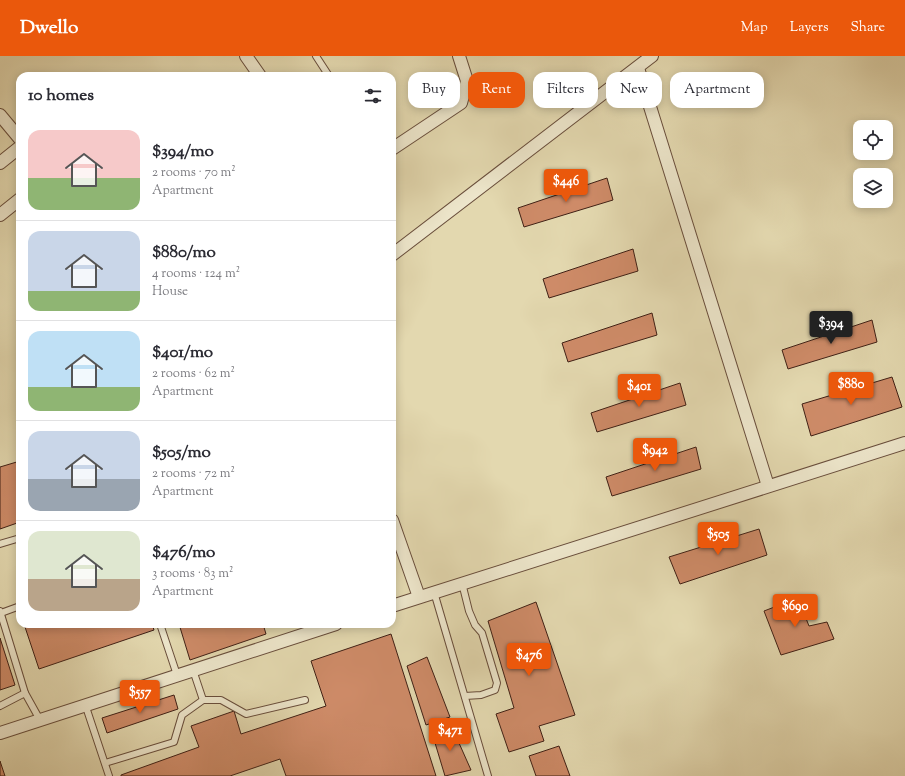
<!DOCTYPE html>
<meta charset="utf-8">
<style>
body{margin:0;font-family:"Sorts Mill Goudy",serif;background:#f2f2f3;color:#2b2b33;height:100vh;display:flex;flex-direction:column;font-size:15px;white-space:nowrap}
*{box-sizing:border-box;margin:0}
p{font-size:13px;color:#7c7c81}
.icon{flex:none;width:22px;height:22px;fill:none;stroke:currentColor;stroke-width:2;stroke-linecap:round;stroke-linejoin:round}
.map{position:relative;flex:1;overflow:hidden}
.panel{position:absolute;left:16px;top:16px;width:380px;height:556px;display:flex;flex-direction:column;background:#fff;border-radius:12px;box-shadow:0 2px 10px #0003}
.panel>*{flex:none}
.guide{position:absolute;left:408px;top:16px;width:380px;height:36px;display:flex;gap:8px}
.fabs{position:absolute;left:853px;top:64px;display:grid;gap:8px}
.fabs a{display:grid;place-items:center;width:40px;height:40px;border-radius:8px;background:#fff;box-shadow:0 2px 10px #0003;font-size:20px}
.price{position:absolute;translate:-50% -34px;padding:0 9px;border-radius:4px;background:#ea580c;color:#fff;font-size:13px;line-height:26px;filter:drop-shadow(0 1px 2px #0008)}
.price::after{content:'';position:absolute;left:50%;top:24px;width:12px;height:9px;margin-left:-6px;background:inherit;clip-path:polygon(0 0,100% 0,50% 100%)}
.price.active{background:#222;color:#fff}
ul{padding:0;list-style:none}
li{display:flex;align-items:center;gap:12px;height:100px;padding:0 12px}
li+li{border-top:1px solid #e1e1e2}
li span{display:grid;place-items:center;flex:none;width:112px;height:80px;border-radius:12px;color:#555}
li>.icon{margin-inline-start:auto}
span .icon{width:48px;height:48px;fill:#fffc;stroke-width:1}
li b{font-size:17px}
h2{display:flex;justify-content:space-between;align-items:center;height:48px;padding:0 12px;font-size:17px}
.chip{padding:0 14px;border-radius:12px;background:#fff;box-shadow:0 2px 10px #0003;font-size:14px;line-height:36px}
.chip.active{background:#ea580c;color:#fff}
header{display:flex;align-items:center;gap:24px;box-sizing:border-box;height:56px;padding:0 20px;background:#ea580c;color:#fff}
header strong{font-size:19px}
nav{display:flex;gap:22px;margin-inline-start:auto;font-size:14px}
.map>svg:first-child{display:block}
</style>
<header>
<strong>Dwello</strong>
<nav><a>Map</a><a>Layers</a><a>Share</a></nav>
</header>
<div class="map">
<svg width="905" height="720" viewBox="0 0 905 720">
<rect width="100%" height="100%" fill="#e3d8af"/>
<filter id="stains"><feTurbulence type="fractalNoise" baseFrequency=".005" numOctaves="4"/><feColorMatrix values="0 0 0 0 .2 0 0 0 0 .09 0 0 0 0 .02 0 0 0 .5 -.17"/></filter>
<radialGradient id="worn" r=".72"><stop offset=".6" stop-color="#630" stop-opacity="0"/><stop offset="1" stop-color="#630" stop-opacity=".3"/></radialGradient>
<g fill="#ce8b68" stroke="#402015">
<path d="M607,122l6,22 -89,27 -6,-19z"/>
<path d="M633,193l5,22 -89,27 -6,-19z"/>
<path d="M652,257l5,22 -89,27 -6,-19z"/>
<path d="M872,264l5,22 -89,27 -6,-19z"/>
<path d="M892,321l10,30 -91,29 -9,-32z"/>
<path d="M680,327l6,22 -89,27 -6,-19z"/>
<path d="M696,391l5,22 -89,27 -6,-19z"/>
<path d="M20,405v61l-20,7v-62z"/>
<path d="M759,473l8,26 -87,29 -11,-27z"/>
<path d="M798,542l11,28 18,-4 7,17 -53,16 -17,-44z"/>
<path d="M536,546l39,113 -36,11 5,15 -35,11 -13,-38 18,-6 -26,-87z"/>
<path d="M24,568h128l2,6 -115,39z"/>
<path d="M179,568h84l3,10 -76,26z"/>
<path d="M391,578l45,142h-150l-6,-17 -50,17h-109v-1l78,-28 -8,-21 43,-15 7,23 85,-28 -15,-45z"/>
<path d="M0,582l15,47 -15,5z"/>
<path d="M427,601l23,60 -24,8 -19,-59z"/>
<path d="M174,639l4,14 -71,24 -5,-15z"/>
<path d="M451,669l20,45 -26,6 -13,-43z"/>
<path d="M559,690l11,30h-34l-7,-20z"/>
<path d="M0,705l5,15h-5z"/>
</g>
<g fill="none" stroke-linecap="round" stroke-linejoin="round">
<g stroke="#694e3c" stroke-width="8">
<g id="service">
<path d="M316,0l13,20"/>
<path d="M0,488l20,-6"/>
<path d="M462,527l7,28 6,14 7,8 15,50 -2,7 -14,5 -16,1"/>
<path d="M434,536l54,184"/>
<path d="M0,555l25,82"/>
<path d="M1,557l19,-7"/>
<path d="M160,568l17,51"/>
<path d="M193,614l10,30"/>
<path d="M85,648l24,72"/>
<path d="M0,650l25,-13 15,27"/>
<path d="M105,707l69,-21 8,-27 21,-15h18l25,14 59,-14"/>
</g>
</g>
<g stroke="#694e3c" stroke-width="14">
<g id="minor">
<path d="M246,0l14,20"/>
<path d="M638,12l130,418"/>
<path d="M0,59l20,24"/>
<path d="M392,93l69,-46 6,-22 -8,-25"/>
<path d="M0,107l20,-16"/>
<path d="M0,159l20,-16"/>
<path d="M392,199l260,-199"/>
<path d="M392,464l27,77"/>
<path d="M392,550l513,-163"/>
<path d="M0,677l336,-109"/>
</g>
</g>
<use href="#service" stroke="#ede6cb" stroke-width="6"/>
<use href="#minor" stroke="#ede6cb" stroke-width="12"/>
</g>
<rect width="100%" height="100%" filter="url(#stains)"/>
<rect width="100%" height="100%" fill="url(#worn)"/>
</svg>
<div class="fabs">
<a><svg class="icon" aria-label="locate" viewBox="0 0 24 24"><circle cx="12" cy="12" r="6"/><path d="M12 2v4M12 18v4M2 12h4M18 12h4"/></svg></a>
<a><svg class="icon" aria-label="layers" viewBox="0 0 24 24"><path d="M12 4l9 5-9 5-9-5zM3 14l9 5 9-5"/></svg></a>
</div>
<b class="price" style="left:566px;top:147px">$446</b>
<b class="price active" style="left:831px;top:289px">$394</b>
<b class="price" style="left:851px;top:350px">$880</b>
<b class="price" style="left:639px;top:352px">$401</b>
<b class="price" style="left:655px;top:416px">$942</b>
<b class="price" style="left:718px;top:500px">$505</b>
<b class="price" style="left:795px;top:572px">$690</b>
<b class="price" style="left:529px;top:621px">$476</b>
<b class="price" style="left:140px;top:658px">$557</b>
<b class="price" style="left:450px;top:696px">$471</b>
<div class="guide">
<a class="chip">Buy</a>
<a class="chip active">Rent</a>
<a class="chip">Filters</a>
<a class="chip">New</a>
<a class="chip">Apartment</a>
</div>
<section class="panel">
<h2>10 homes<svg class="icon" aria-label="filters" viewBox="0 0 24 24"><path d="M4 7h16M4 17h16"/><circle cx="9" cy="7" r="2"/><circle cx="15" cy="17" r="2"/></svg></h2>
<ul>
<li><span style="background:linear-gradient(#f6c9c9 60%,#8fb573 0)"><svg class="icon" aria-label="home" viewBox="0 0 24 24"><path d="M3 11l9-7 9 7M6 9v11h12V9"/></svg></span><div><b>$394/mo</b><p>2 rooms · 70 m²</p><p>Apartment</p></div></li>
<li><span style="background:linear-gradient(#c9d6e8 75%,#8fb573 0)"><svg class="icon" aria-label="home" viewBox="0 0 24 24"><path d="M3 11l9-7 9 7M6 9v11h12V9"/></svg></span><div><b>$880/mo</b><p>4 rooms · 124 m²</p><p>House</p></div></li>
<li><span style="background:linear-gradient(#bfe0f5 70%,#8fb573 0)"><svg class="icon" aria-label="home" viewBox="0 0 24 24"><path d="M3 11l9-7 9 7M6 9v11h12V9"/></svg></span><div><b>$401/mo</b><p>2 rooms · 62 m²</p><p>Apartment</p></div></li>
<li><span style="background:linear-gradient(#c9d6e8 60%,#9aa5b1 0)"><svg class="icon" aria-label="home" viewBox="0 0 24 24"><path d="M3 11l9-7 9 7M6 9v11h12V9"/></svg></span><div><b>$505/mo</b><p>2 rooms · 72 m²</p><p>Apartment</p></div></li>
<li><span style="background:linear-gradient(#dfe7d0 60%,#b9a48a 0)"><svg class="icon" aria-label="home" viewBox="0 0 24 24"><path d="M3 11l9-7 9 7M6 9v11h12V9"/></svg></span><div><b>$476/mo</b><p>3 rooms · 83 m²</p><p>Apartment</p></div></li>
</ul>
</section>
</div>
